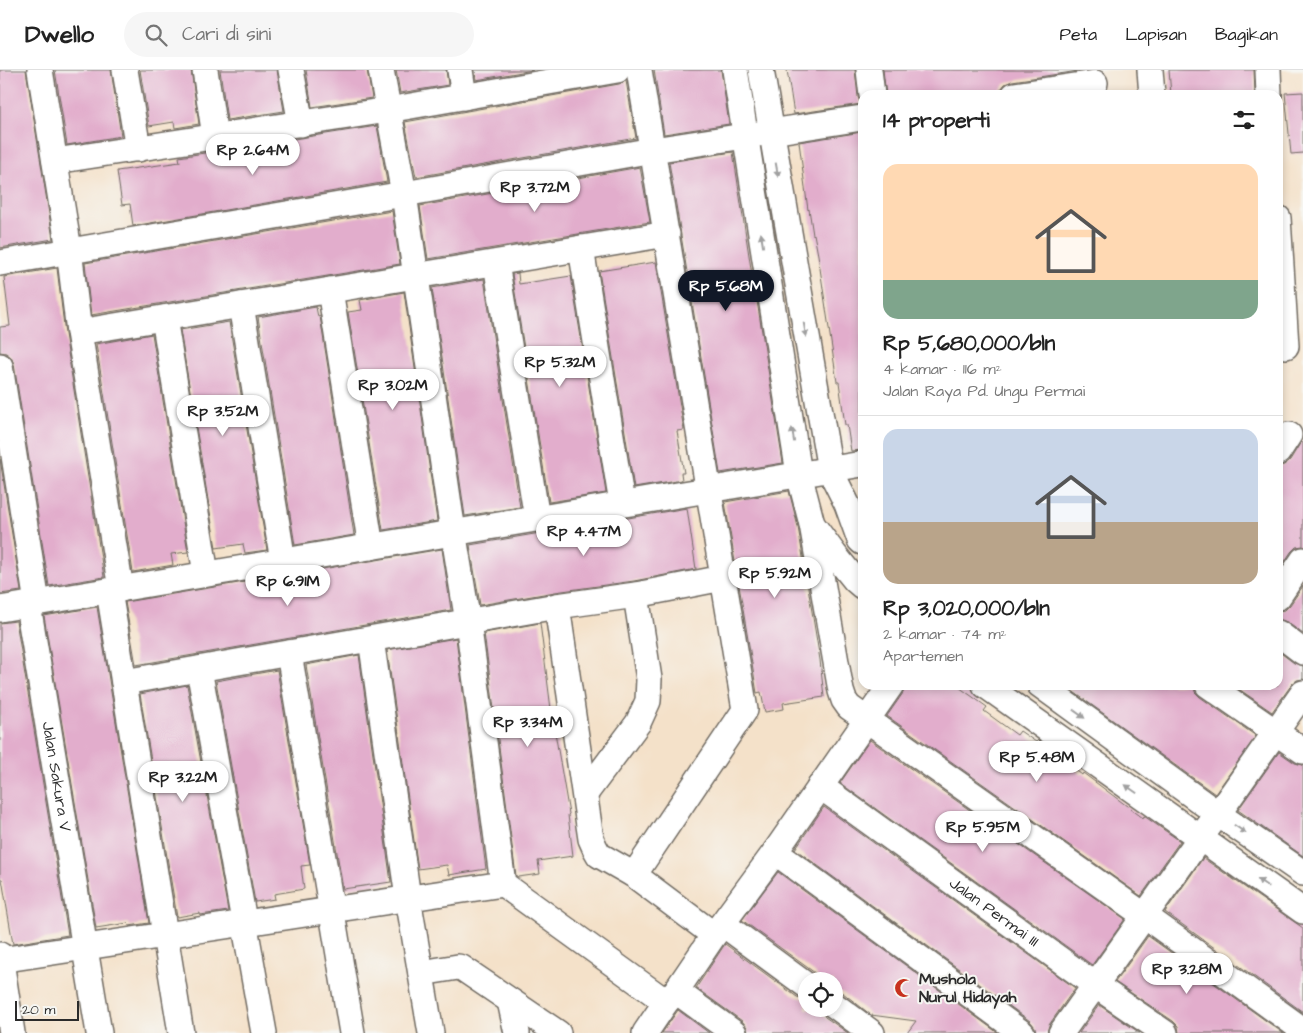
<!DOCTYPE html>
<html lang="id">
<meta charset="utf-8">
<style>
body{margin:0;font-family:"Architects Daughter",sans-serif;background:#f6f6f6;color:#222;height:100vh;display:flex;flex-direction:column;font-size:19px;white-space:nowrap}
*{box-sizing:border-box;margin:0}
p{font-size:16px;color:#767676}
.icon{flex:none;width:28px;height:28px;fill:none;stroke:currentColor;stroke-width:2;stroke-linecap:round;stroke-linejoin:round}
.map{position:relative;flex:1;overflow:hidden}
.panel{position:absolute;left:858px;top:20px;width:425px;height:600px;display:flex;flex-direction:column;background:#fff;border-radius:15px;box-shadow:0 2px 8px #0003}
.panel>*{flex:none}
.controls{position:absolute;left:798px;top:902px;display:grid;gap:10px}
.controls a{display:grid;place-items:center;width:45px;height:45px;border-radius:50%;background:#fff;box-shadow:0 2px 8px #0003;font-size:25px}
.scale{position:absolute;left:15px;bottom:12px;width:64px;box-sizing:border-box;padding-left:5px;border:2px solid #2b2b2b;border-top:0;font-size:14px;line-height:18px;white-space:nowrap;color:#2b2b2b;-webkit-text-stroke:4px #f6f6f2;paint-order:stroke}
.price{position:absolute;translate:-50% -42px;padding:0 11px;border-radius:18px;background:#fff;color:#222;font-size:16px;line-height:32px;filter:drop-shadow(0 1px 2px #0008)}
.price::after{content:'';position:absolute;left:50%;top:30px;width:15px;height:11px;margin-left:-8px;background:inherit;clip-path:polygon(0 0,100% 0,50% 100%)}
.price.selected{background:#111827;color:#fff}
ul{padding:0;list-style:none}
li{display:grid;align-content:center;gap:10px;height:265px;padding:0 25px}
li+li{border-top:1px solid #e0e0e0}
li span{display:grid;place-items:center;height:155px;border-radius:15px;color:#555}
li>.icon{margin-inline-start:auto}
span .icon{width:90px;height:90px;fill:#fffc;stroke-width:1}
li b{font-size:21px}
h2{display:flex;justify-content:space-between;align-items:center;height:60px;padding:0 25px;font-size:21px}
header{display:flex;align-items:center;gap:30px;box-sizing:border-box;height:70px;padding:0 25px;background:#fff;border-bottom:1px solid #e0e0e0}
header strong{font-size:24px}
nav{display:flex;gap:28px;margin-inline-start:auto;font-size:18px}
.search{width:350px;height:45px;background:#f6f6f6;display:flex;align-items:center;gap:12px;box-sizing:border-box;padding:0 18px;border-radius:28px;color:#767676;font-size:19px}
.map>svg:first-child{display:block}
</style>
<header>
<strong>Dwello</strong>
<div class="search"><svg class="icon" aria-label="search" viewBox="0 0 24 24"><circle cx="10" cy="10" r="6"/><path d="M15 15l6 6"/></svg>Cari di sini</div>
<nav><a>Peta</a><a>Lapisan</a><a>Bagikan</a></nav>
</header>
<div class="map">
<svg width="1303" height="963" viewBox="0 0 1303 963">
<rect width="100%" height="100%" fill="#f6f6f2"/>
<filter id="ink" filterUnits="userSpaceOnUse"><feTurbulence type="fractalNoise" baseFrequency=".02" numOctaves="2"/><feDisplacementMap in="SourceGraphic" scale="10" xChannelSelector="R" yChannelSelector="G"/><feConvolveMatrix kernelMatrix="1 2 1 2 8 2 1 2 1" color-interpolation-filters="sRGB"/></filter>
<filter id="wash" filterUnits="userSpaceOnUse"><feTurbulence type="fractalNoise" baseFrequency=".0096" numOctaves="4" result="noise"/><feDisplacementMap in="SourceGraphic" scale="20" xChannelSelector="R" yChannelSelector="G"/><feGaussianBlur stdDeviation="1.12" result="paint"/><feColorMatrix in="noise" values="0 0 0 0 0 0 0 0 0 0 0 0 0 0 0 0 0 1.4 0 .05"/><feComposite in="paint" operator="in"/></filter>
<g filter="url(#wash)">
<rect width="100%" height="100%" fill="#f4e1c9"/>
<g id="blocks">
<g fill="#e2adcc">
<path d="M0,0h26l27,169 -53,9z"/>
<path d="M55,0h56l10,66 -54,9z"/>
<path d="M140,0h51l8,54 -24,4 -1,-6 -25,4z"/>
<path d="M220,0h57l7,41 -57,9z"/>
<path d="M306,0h61l5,28 -60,9z"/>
<path d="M396,0h50l2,15 -48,8z"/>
<path d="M475,0h58l-57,10z"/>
<path d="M654,0h67l8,54 -65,10z"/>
<path d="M787,0h68l3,27 3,7 -67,10z"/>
<path d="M883,0h202l-73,11 -7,3 -4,5 -1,4 -12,2h-102z"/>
<path d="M1169,0h85l1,25h-84z"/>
<path d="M626,11l10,57 -220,39 -11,-55 214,-38z"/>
<path d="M1303,22v61l-12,1 -6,-61z"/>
<path d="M377,56l10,56 -254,44 -3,-22 -8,1 -5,-34 63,-9 -1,-5z"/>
<path d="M862,62v318l-11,1 -4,-26h-2l-6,-43h-2l-19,-127 -4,-21 -1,1 -4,-26 -1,1 -9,-68z"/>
<path d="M733,82l23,149h1l26,162 -63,10 -51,-311z"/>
<path d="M640,97l10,55 -222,37 -8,-53z"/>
<path d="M392,141l8,53 -309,51 -6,-52z"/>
<path d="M656,192l28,168 -7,1 7,42h-3l1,7 -48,8 -35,-217z"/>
<path d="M57,198l8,66 39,243 -55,9 -35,-222 -3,-7 -5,-4 -6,-1v-25l10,-1 -6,-49z"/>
<path d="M518,203l1,11 52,-8 35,217 -57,9 -37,-228z"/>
<path d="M484,209l36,228 -55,9 -33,-228z"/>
<path d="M404,222l33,229 -54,9 -35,-218 14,-2 -2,-10z"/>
<path d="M316,237l2,10 2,-1 34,219 -59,10 -37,-228z"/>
<path d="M229,252l38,228 -22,3 -2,-9 -27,4 -36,-218z"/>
<path d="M152,264l36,218 -17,2 2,11 -40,7 -37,-228z"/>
<path d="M1301,372l2,1v103l-7,1 -5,5 -13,20v-106l6,-1 6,-5z"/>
<path d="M0,389l21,132 -21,3z"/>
<path d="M789,421l9,36 22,133 4,37 -41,6 1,6 -19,3 -4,-20 -4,1 -32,-191z"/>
<path d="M687,438l9,61 -62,12 -79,11 -75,13 -10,-60z"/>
<path d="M442,479l9,61 -315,55 -11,-63z"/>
<path d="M1303,516v48l-16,-12 -9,-3v-8l7,-1 5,-5z"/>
<path d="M97,537l52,316 -20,3 -1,-3 -32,5 -52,-312z"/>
<path d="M16,551l52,314 -55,9 -11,-65h-2v-256z"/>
<path d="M540,553l11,86 18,105 -1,1 5,41 -35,5 2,13 -22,3 -2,-1 -32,-243z"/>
<path d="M456,568l30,231 -37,6 -2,-10 -29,4 -31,-219z"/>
<path d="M1278,581l16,12 9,3v13l-6,1 -5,4 -20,28 -39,-27h45z"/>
<path d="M359,585l32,227 -48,7 -37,-224z"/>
<path d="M277,600l33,195 -9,1 3,23 -30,5 1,5 -20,3 -39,-221z"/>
<path d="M187,615l41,226 -28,4v-2l-23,4 -37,-223z"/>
<path d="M905,615h51l31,22 -3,4 33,24 3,-4 16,11 2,-2 44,35 1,-2 60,45 1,-2 36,25 -39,55 -254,-180 16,-23z"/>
<path d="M1064,615h130l1,7 5,5 56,39 -41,58z"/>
<path d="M870,670l255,179 -33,46 -252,-182z"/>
<path d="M1279,682l16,11 8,2v91l-65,-46z"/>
<path d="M824,737l251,181 -26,37 -2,8h-11l-1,-6 -5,-6 -235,-172z"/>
<path d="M1203,788l100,70v84l-138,-100z"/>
<path d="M778,802l220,161h-91l9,-12 -45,-6 -28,-22 -9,-2v-10h-14l-5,-8 -73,-53z"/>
<path d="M1148,866l135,97h-104l-1,-7 -5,-5 -58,-39z"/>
<path d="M725,874l72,53 9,2v10h14l5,8 23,16h-100l-1,-6 -5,-6 -46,-33z"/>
<path d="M1099,935l41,28h-61z"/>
<path d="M678,940l31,23h-47z"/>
</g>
</g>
</g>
<g filter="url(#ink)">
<use href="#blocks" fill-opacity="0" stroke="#716b62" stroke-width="1"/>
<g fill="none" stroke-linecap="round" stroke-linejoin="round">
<g stroke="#716b62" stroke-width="28">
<g id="minor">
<path d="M40,0l29,180 10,82 42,257"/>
<path d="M125,0l13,79"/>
<path d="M205,0l10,67"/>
<path d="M291,0l10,54"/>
<path d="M381,0l23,124 46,318 18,110 35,262 163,118"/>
<path d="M460,0l4,27"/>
<path d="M735,0l64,404 13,50 22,30 21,26 7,6"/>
<path d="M761,0l69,400 17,34 13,36 2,2"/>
<path d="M869,0l3,25"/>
<path d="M1150,0l2,25"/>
<path d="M1268,0l1,25"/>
<path d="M1014,25l81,-12"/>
<path d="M55,91l333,-51 229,-40"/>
<path d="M1278,148l8,128"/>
<path d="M581,178l41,256"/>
<path d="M0,193l404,-69 249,-44 209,-32"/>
<path d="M496,193l41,256"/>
<path d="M330,220l41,257"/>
<path d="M241,235l42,256"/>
<path d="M164,248l42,256"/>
<path d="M79,262l588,-98"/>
<path d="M0,296l37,237"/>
<path d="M1278,382l11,-17"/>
<path d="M812,454l29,167 3,9 5,7 296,209 158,114"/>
<path d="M109,521l72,442"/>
<path d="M1278,527l25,-37"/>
<path id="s1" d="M28,535l71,428"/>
<path d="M557,536l34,233 4,9 4,7 35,20 80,60"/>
<path d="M0,539l862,-145"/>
<path d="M1278,563l25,19"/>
<path d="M371,569l37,259 23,135"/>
<path d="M289,583l63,380"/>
<path d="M199,599l65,364"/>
<path d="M124,612l433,-76 79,-11 87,-17"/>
<path d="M985,615l318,226"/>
<path d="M1040,615l178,129 85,59"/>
<path d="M1208,615l95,66"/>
<path id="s2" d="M820,716l275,199 70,48"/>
<path d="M585,724l53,-71 10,-22 1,-22 -13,-84"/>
<path d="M775,782l247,181"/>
<path d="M634,805l111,-165 -106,-640"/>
<path d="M723,854l83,61"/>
<path d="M0,885l12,78"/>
<path d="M0,890l503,-76"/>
<path d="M421,903l37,-6 4,1 96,65"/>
<path d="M676,921l58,42"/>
<path d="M510,931l7,32"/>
<path d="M834,935l38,28"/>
<path d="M645,963l21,-31 10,-11 38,-56 61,-83 116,-167"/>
<path d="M1061,963l139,-195 18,-24 85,-121"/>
</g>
</g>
<use href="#minor" stroke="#fff" stroke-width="25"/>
</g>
<defs><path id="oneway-solid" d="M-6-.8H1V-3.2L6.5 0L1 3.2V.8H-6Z" transform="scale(1.25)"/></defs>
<g fill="#a0a0a0">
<use href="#oneway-solid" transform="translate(777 100) rotate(80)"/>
<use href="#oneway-solid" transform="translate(762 170) rotate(-99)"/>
<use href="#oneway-solid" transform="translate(805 260) rotate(80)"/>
<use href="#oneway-solid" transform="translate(793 365) rotate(-99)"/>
<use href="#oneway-solid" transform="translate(1079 644) rotate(36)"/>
<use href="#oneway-solid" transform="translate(1131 719) rotate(-145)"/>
<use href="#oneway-solid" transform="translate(1240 759) rotate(35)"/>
<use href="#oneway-solid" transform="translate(1263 813) rotate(-145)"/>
</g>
</g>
<defs>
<g id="mosque-bare" transform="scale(1.5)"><path d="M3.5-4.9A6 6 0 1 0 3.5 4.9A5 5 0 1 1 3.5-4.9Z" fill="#c8321e" stroke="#f6f6f2" stroke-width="2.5" paint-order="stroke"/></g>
</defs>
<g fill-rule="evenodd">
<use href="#mosque-bare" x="904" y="918"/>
</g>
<g text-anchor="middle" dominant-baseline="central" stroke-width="4" stroke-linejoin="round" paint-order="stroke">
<g font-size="16" fill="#2b2b2b" stroke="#f6f6f2">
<text stroke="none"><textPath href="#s1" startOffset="174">Jalan Sakura V</textPath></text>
<text stroke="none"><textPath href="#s2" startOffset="215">Jalan Permai III</textPath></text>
</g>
<g font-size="16" font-weight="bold" fill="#2b2b2b" stroke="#f6f6f2" text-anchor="start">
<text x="919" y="909">Mushola<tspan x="919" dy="18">Nurul Hidayah</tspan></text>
</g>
</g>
</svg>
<div class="controls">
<a><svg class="icon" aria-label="locate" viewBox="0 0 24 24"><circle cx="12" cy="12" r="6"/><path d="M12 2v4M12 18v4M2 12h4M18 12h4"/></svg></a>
</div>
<div class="scale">20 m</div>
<b class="price" style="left:253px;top:106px">Rp 2.64M</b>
<b class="price" style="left:535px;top:143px">Rp 3.72M</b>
<b class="price selected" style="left:726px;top:242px">Rp 5.68M</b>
<b class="price" style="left:560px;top:318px">Rp 5.32M</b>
<b class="price" style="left:393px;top:341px">Rp 3.02M</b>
<b class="price" style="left:223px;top:367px">Rp 3.52M</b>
<b class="price" style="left:584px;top:487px">Rp 4.47M</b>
<b class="price" style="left:775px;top:529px">Rp 5.92M</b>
<b class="price" style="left:288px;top:537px">Rp 6.91M</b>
<b class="price" style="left:528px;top:678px">Rp 3.34M</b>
<b class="price" style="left:1037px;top:713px">Rp 5.48M</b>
<b class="price" style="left:183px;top:733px">Rp 3.22M</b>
<b class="price" style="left:983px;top:783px">Rp 5.95M</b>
<b class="price" style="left:1187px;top:925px">Rp 3.28M</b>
<section class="panel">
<h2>14 properti<svg class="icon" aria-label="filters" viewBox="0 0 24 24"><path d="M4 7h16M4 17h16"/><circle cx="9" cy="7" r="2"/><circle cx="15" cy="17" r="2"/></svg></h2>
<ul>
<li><span style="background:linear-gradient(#ffd9b3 75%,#7fa58c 0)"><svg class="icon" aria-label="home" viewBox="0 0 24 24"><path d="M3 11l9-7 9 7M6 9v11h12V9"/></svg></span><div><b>Rp 5,680,000/bln</b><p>4 kamar · 116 m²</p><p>Jalan Raya Pd. Ungu Permai</p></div></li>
<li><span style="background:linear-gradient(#c9d6e8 60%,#b9a48a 0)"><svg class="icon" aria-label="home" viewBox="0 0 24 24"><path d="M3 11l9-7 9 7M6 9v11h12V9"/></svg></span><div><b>Rp 3,020,000/bln</b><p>2 kamar · 74 m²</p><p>Apartemen</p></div></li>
</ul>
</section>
</div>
